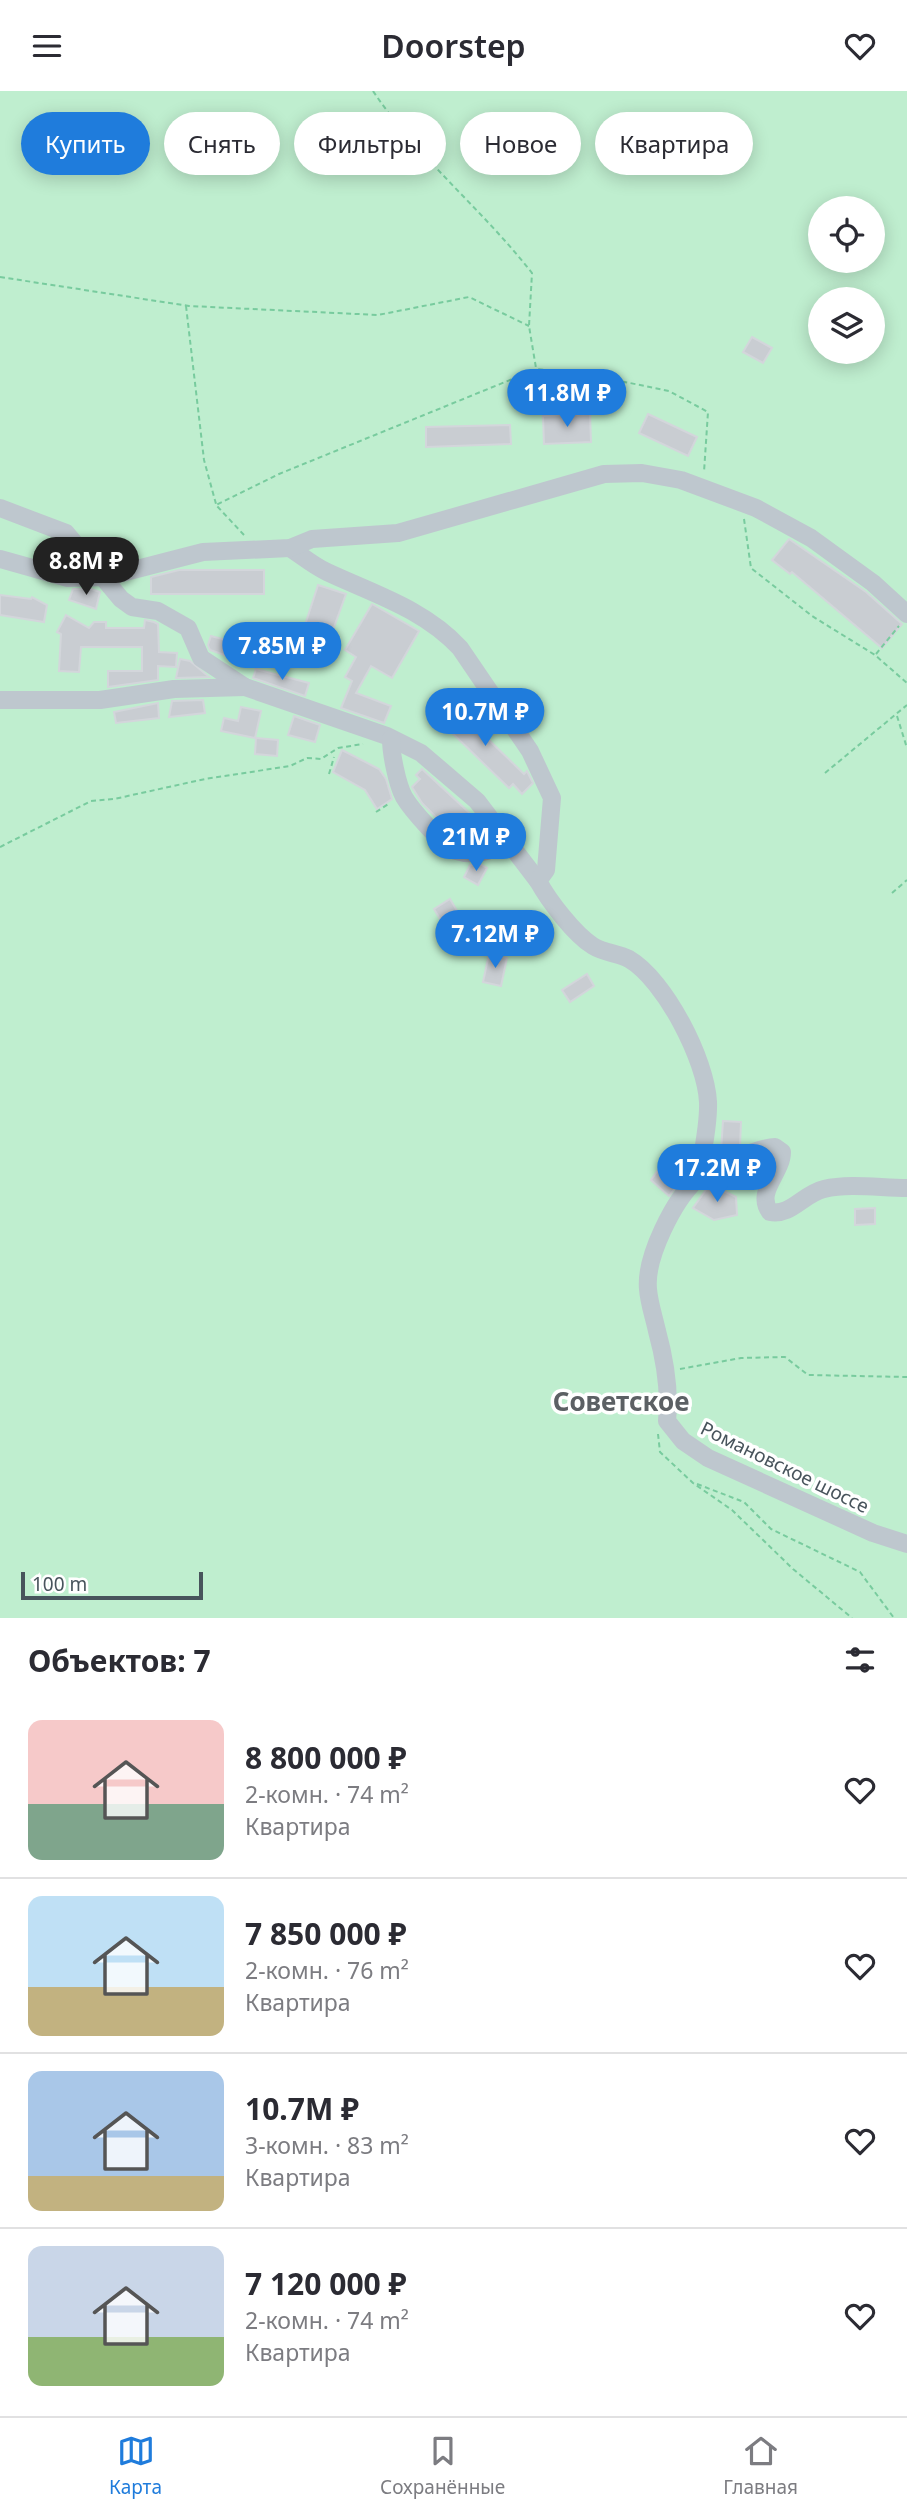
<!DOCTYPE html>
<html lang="ru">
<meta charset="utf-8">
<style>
body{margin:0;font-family:"Noto Sans",sans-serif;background:#f7f7f7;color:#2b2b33;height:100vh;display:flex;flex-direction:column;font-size:26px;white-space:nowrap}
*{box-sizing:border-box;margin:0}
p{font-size:23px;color:#7c7c81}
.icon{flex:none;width:38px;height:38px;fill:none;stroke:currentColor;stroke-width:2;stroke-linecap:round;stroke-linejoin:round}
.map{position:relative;height:1527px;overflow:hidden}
.sheet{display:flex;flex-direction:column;background:#fff;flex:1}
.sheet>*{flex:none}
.top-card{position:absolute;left:21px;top:21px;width:866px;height:63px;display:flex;gap:14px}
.controls{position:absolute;left:808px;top:105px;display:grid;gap:14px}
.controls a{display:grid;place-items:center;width:77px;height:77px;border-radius:50%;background:#fff;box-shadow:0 4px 18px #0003;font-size:35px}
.scale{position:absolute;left:21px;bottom:18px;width:182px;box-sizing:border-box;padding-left:7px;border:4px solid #48545c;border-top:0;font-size:19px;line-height:24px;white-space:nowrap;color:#48545c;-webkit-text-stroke:5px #fff;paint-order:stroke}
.price{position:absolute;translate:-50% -60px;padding:0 16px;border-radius:24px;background:#1f7cdc;color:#fff;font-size:23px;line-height:46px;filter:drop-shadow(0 2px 4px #0008)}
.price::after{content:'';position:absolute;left:50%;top:42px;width:21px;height:16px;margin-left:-10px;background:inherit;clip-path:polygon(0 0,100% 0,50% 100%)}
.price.active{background:#222;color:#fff}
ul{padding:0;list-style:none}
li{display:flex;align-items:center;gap:21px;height:175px;padding:0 28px}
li+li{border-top:2px solid #e1e1e2}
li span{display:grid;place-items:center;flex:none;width:196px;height:140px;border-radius:14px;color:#555}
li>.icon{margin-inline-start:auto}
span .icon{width:84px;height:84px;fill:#fffc;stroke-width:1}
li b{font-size:30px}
h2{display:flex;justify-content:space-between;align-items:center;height:84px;padding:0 28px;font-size:30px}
.tag{padding:0 24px;border-radius:32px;background:#fff;box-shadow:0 4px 18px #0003;font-size:24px;line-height:63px}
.tag.active{background:#1f7cdc;color:#fff}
header{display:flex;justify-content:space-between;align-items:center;height:91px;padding:0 28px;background:#fff;font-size:32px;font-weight:600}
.dock{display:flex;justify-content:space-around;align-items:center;height:98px;border-top:2px solid #e1e1e2;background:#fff;font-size:19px;color:#7c7c81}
.dock a{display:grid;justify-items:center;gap:4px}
.dock .active{color:#1f7cdc}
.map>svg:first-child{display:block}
</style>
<header><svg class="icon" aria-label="menu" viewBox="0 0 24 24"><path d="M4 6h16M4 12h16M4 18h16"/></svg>Doorstep<svg class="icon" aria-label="heart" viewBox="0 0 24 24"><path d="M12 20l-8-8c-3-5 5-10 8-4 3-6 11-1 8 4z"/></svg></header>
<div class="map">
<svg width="907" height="1527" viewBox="0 0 907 1527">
<rect width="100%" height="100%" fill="#f2efef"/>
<path fill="#bfeecf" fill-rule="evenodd" d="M0,0h907v1527h-907zM821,117h52v53h-52zM821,208h52v53h-52z"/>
<g fill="#c9cdd2" stroke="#d3d6db" stroke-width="2">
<path d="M752,246l20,11 -9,15 -20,-11z"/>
<path d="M590,323l1,28 -47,2 -1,-28z"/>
<path d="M648,323l49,23 -9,19 -49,-23z"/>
<path d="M510,334l1,19 -85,3v-20z"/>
<path d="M789,448l77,53 36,32 -20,24 -90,-76 -2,2 -18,-14z"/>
<path d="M179,479h85v24h-113v-17z"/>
<path d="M318,494l28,9 -25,69 -33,-11 11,-29 6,2z"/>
<path d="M73,498h18l9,3 -4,17 -27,-9z"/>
<path d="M0,504l31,4 1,-2 15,8 -3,17 -44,-7z"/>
<path d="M372,513l47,27 -27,47 -21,-12 -15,27 35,13 -7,17 -43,-15 11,-27 -7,-4 11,-20 -11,-7z"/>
<path d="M66,524l23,13 5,-6h12v6h38l1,-8 9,2 4,2 1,28 18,1 -1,14 -18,-1v14l-50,7v-16h34v-24h-61l-2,25 -20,-1 2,-37 -4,-2z"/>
<path d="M211,545l26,7 -4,15 -23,-8 -2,-5z"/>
<path d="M180,568l10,2 19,16 -33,1z"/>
<path d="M256,578l53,14 -4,13 -52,-18z"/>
<path d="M455,605l11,9 -6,7 64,62 3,-3 6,12 -11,11 -9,-10 -4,4 -60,-58 6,-6 -14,-12z"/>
<path d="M203,609l2,13 -36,4 3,-16z"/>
<path d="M158,612l1,15 -43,5 -2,-11z"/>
<path d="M241,616l20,4 -6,27 -34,-7 3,-13 14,3z"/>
<path d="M294,625l26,9 -5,17 -27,-7z"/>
<path d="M256,647l22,2 -1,16 -22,-2z"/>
<path d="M342,659l37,19 7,10 6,20 -15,10 -12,-19 -32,-18z"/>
<path d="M422,678l54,50 7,8 -7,7 -4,-4 -11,11 -4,-3 -35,-35 -10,-16 8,-8 -4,-4z"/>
<path d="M480,773l7,4 -9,17 -14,-8 6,-12z"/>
<path d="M450,808l15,25 9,-9 23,18 -17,18 -11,1 -7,-3 -6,-32 -13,7 -9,-15z"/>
<path d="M489,863l18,4 -6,28 -18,-4z"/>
<path d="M587,883l7,12 -24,16 -8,-12z"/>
<path d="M723,1030l18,1 -1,23 -15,6h-4z"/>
<path d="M672,1059l17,13 -1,8 -19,25 -18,-16z"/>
<path d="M710,1093l26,13 1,18 -23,5 -21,-12z"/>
<path d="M875,1117v16l-20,1v-16z"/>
</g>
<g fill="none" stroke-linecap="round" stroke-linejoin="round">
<g stroke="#78cb9e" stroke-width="2" stroke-dasharray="5 3.5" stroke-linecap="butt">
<path d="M373,0c44,66 109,118 159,182l-3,53 7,42"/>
<path d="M0,186l189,29 189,9 91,-18 60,29"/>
<path d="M186,215l18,154 12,44"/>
<path d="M744,428l7,49 61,48 63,39 32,28"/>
<path d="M244,444l-28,-30 63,-31 258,-105 54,6 78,16 39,21 -4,60"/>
<path d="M876,563l23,-28"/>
<path d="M897,625l10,32"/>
<path d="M825,682l82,-68"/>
<path d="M329,683l5,-17"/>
<path d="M376,721l14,-9"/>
<path d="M0,756l91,-46 23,-2 91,-20 85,-13 17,-8 14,1 17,-11 25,-4"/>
<path d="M892,802l15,-13"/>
<path d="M680,1278l61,-11 44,-1 23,18 99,2"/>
<path d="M658,1343l2,18 33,31 39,27 61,59 59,49"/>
<path d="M697,1393l47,18 27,27 89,43 34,46"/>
</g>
<g stroke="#bec7ce" stroke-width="18">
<path d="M0,417l66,25 55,66 11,8 26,4 30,17 13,30 44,29 142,49 34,17 56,48 61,80"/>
<path d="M290,457c12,8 24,18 37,24 47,22 97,37 133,76l70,103 22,47 -6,72 -8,11c11,20 36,53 55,65 11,7 25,7 36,13 36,21 77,101 79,143 1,24 -6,50 -9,74"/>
<path d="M0,468l68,19 38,-1 97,-25 87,-4 22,-9 86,-6 206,-59 38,-1 39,7 75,28 55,30 62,45 34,31"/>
<path d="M0,609h100l74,-11 71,-2"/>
<path d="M391,648c0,14 6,45 13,58 7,12 39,49 52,54 18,6 37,-1 52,-8"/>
<path d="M907,1097c-27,0 -57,-5 -83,1 -21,5 -33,27 -54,23 -15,-20 12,-39 12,-60l-7,-5c-14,0 -68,22 -78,32 -23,21 -52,78 -49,110 1,14 6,28 9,42 8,29 13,60 10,90l16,20 25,17 165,75 34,11"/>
</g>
</g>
<g text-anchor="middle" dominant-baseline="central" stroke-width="7" stroke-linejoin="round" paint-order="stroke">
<g font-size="19" fill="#48545c" stroke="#fff">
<text transform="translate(785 1376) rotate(26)">Романовское шоссе</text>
</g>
<g font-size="26" font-weight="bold" fill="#5c6064" stroke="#fff">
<text x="621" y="1310">Советское</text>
</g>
</g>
</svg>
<div class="controls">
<a><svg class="icon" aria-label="locate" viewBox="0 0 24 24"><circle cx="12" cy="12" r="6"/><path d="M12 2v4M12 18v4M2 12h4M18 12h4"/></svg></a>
<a><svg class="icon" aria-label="layers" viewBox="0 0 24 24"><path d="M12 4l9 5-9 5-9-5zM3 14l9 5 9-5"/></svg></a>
</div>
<div class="scale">100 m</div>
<b class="price" style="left:567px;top:338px">11.8M ₽</b>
<b class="price active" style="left:86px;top:506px">8.8M ₽</b>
<b class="price" style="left:282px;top:591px">7.85M ₽</b>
<b class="price" style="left:485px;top:657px">10.7M ₽</b>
<b class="price" style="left:476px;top:782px">21M ₽</b>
<b class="price" style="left:495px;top:879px">7.12M ₽</b>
<b class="price" style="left:717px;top:1113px">17.2M ₽</b>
<div class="top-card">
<a class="tag active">Купить</a>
<a class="tag">Снять</a>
<a class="tag">Фильтры</a>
<a class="tag">Новое</a>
<a class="tag">Квартира</a>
</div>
</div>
<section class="sheet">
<h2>Объектов: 7<svg class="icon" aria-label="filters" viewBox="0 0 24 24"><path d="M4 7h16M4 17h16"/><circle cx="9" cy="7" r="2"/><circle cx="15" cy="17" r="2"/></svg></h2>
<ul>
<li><span style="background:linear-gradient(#f6c9c9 60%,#7fa58c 0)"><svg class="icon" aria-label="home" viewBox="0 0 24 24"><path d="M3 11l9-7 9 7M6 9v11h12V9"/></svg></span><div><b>8 800 000 ₽</b><p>2-комн. · 74 m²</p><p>Квартира</p></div><svg class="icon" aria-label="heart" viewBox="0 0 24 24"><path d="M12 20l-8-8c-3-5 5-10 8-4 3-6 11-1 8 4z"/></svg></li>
<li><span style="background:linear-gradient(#bfe0f5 65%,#c2b280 0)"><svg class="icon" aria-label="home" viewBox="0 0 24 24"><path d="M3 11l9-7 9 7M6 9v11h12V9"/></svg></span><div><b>7 850 000 ₽</b><p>2-комн. · 76 m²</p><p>Квартира</p></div><svg class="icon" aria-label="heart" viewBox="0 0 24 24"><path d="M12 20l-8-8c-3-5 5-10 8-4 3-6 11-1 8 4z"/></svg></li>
<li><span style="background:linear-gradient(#a9c7e8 75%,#c2b280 0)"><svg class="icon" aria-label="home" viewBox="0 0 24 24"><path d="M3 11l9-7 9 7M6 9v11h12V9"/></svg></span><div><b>10.7M ₽</b><p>3-комн. · 83 m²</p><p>Квартира</p></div><svg class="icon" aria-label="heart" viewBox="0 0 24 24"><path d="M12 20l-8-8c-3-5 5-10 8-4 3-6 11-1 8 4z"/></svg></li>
<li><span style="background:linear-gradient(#c9d6e8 65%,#8fb573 0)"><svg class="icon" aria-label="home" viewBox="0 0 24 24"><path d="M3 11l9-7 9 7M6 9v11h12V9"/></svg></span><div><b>7 120 000 ₽</b><p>2-комн. · 74 m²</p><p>Квартира</p></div><svg class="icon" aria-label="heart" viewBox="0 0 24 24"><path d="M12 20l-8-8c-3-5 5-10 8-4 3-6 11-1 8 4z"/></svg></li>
</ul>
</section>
<nav class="dock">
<a class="active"><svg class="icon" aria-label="map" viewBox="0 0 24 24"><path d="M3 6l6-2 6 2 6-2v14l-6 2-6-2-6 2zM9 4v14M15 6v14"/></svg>Карта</a>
<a><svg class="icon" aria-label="saved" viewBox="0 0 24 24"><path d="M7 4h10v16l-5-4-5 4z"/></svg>Сохранённые</a>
<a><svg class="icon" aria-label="home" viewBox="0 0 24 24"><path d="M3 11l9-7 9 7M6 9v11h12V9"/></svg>Главная</a>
</nav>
